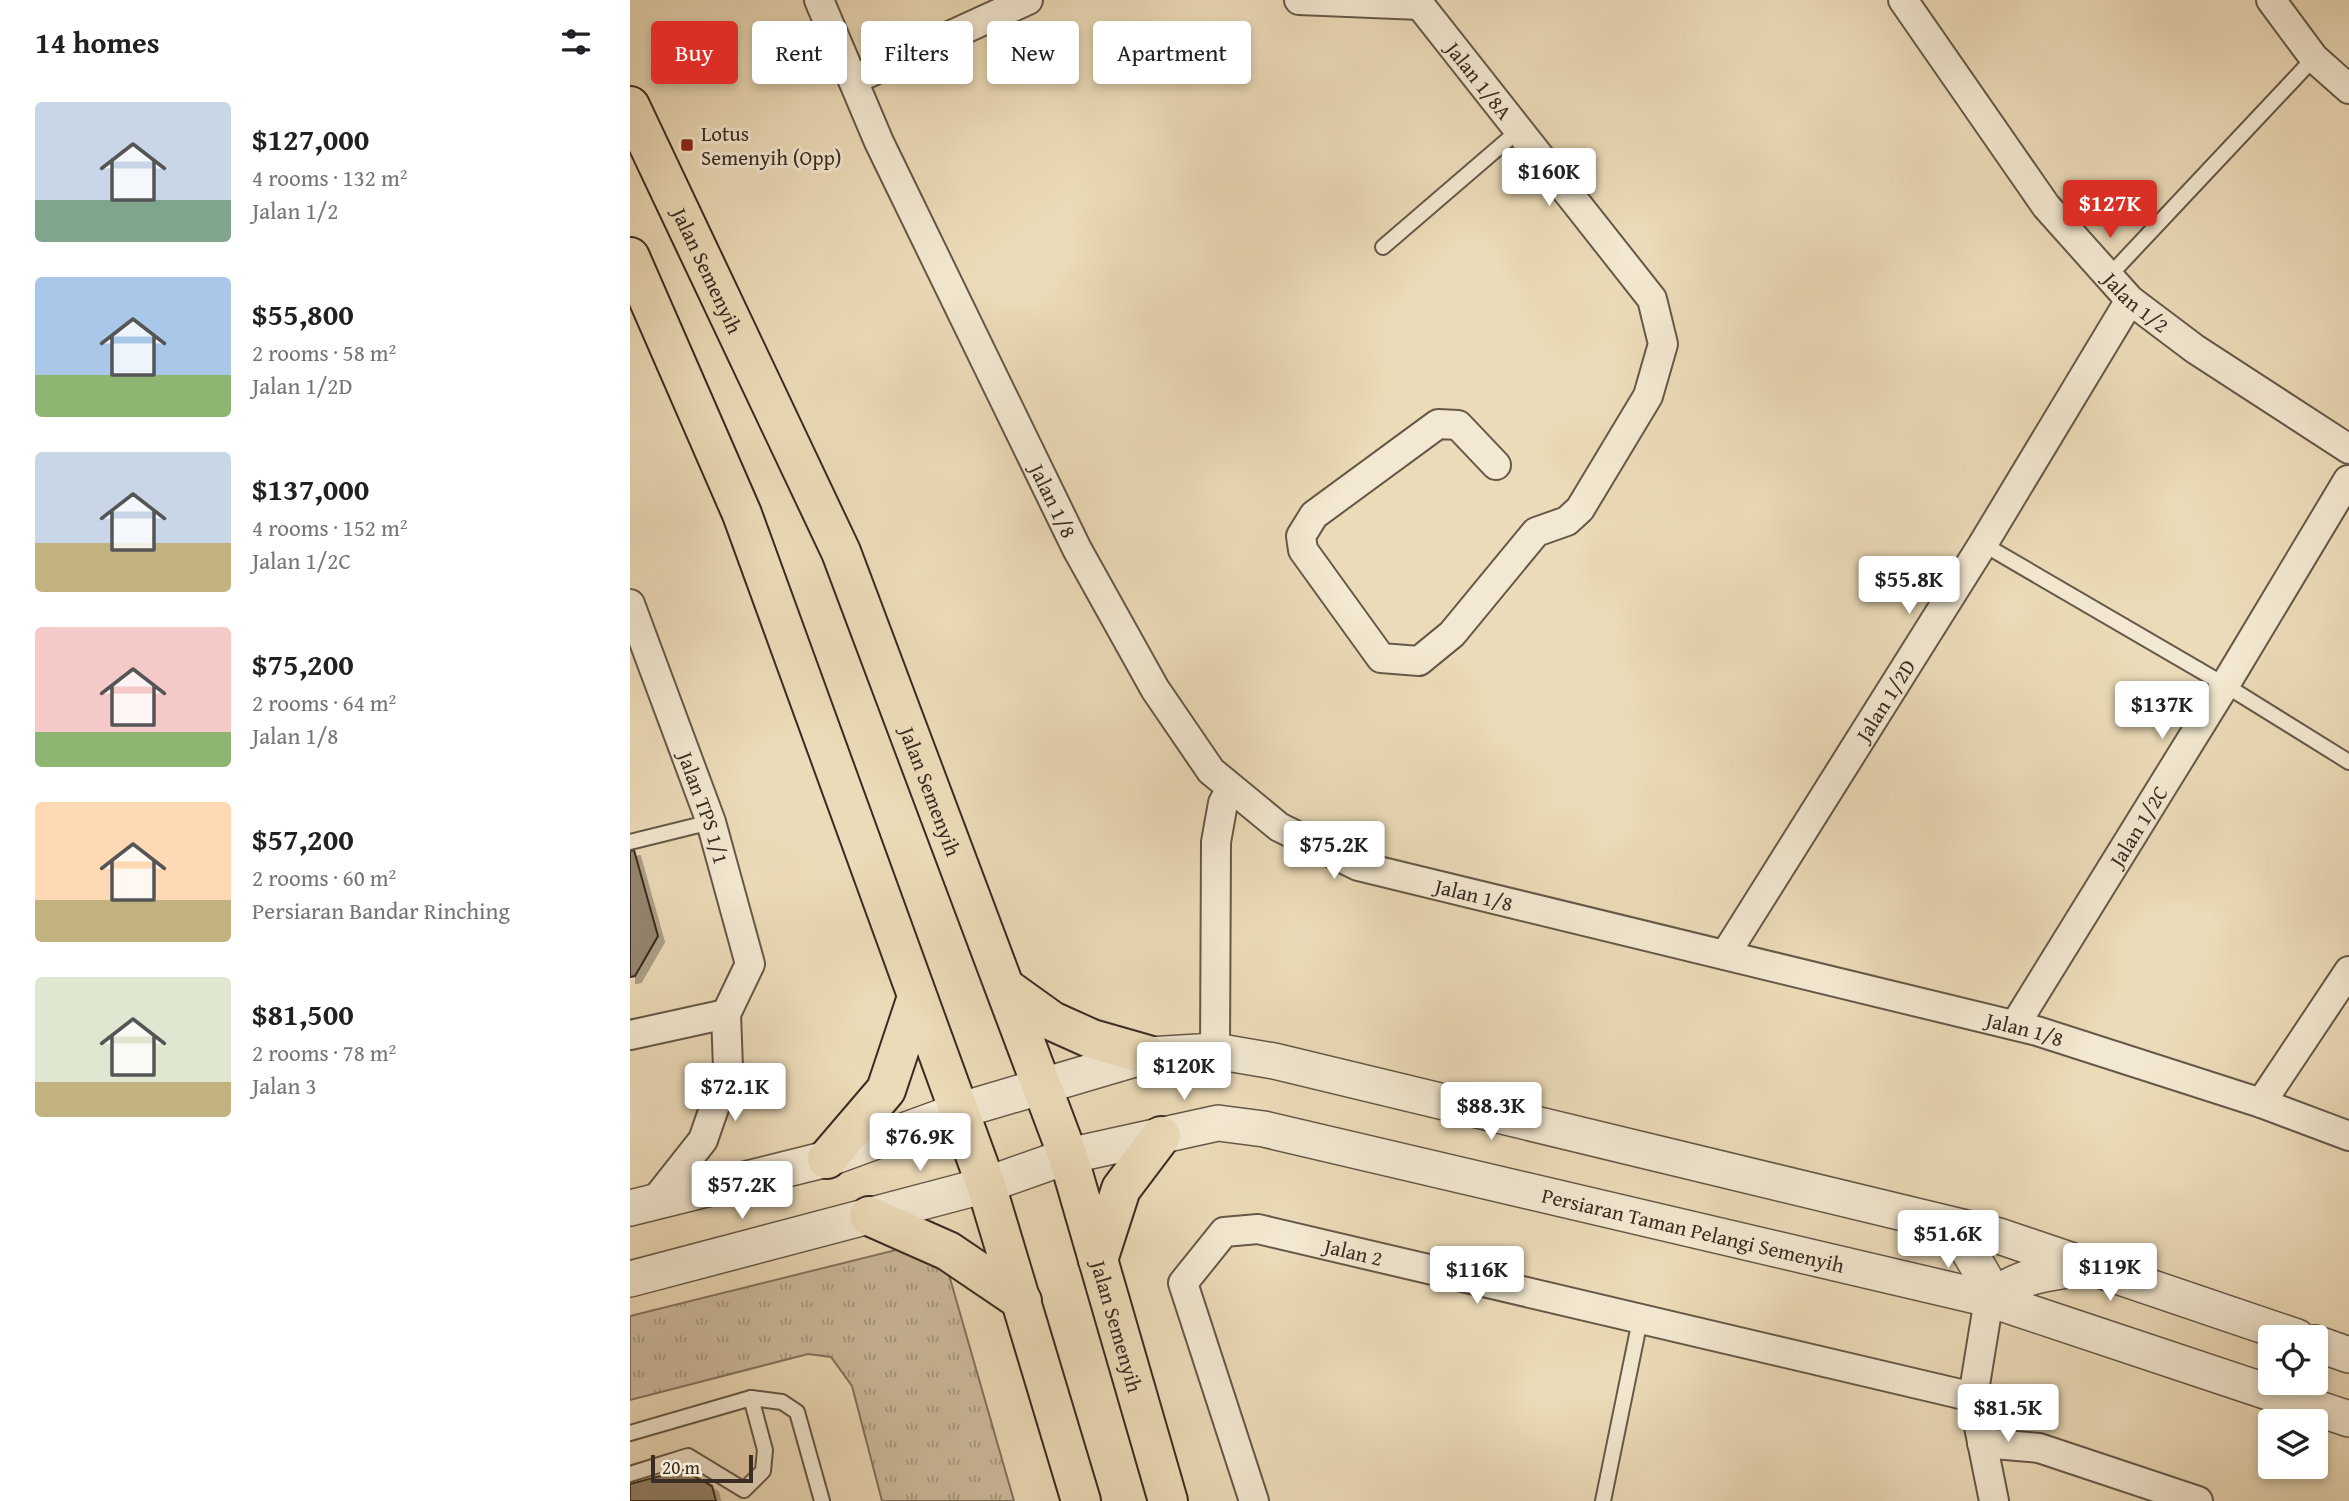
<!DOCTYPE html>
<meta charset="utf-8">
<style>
body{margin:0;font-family:"Gentium Book Plus",serif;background:#f2f2f2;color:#202124;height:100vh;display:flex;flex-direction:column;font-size:26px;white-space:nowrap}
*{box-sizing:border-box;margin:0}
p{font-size:23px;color:#757577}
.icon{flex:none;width:38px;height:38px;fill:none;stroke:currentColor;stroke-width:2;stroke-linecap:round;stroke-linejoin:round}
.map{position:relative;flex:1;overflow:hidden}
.panel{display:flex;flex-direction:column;background:#fff;width:630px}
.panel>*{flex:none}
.top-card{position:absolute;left:21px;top:21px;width:665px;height:63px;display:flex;gap:14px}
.buttons{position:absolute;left:1628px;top:1325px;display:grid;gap:14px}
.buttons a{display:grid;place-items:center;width:70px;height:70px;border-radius:7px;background:#fff;box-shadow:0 4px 10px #0003;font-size:35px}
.scale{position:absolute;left:21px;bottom:18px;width:102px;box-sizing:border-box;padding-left:7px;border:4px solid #392c23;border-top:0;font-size:19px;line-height:24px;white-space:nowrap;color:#392c23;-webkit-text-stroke:5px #f3e8d1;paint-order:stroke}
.price{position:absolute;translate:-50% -60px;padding:0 16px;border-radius:7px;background:#fff;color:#222;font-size:23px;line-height:46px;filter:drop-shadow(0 2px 4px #0008)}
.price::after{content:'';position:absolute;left:50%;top:42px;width:21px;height:16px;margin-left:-10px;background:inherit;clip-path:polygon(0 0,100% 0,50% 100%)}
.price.current{background:#d93025;color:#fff}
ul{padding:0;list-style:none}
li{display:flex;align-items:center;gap:21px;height:175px;padding:0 35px}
li span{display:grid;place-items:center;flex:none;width:196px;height:140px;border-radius:7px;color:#555}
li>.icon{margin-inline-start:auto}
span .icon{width:84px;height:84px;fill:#fffc;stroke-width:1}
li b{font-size:30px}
h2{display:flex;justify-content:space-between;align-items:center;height:84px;padding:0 35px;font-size:30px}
.pill{padding:0 24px;border-radius:7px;background:#fff;box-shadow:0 4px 10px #0003;font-size:24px;line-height:63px}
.pill.current{background:#d93025;color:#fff}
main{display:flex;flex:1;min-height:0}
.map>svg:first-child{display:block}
</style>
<main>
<section class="panel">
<h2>14 homes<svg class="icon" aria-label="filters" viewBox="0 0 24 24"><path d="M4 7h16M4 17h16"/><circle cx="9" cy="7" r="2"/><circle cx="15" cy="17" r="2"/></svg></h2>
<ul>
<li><span style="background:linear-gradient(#c9d6e8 70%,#7fa58c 0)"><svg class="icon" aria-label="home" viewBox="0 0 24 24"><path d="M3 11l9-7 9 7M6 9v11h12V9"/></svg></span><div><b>$127,000</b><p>4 rooms · 132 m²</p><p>Jalan 1/2</p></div></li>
<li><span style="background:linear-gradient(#a9c7e8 70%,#8fb573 0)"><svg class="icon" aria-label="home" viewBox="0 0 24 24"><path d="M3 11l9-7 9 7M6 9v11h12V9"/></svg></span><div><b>$55,800</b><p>2 rooms · 58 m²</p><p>Jalan 1/2D</p></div></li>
<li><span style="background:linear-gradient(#c9d6e8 65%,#c2b280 0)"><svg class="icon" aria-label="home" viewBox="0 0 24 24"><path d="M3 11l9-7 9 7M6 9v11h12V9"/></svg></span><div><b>$137,000</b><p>4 rooms · 152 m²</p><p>Jalan 1/2C</p></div></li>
<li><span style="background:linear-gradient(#f6c9c9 75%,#8fb573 0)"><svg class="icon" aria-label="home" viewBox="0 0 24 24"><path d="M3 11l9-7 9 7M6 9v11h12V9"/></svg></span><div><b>$75,200</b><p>2 rooms · 64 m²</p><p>Jalan 1/8</p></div></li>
<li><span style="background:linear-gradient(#ffd9b3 70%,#c2b280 0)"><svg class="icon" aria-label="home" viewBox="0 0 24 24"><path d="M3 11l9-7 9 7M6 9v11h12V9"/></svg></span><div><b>$57,200</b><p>2 rooms · 60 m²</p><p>Persiaran Bandar Rinching</p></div></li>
<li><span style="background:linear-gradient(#dfe7d0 75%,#c2b280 0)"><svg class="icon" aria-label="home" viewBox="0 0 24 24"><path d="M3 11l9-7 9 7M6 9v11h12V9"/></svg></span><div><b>$81,500</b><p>2 rooms · 78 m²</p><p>Jalan 3</p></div></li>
</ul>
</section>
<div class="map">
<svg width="1719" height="1501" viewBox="0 0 1719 1501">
<defs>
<pattern id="grass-tufts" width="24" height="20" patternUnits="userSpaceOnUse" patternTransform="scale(1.75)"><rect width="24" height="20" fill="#cebd9f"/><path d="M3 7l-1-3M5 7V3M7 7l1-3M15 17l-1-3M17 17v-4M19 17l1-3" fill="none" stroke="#a89a81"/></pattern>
<filter id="shadow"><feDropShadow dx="6" dy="6" stdDeviation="0" flood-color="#0004"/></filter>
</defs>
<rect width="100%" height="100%" fill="#ecdbb8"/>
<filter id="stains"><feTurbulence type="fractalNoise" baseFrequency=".00286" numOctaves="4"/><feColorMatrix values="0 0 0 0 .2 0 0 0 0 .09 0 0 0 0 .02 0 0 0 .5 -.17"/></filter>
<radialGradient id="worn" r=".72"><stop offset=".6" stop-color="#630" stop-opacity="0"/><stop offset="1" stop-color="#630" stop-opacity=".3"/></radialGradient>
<path fill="url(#grass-tufts)" stroke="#847461" stroke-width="2" d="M278,1247l39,21 67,233h-132l-30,-115 -21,-29 -23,-3 -178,46v-84z"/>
<g fill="#968770" stroke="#392c23" stroke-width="2" filter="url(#shadow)">
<path d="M4,850l24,86 -23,40 -5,1v-126z"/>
<path d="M53,1470l29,16 4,15h-86v-17z"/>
</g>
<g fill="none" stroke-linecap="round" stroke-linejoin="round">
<g stroke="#665848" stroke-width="18">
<g id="service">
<path d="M753,247l136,-117"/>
<path d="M1479,276l205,-218"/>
<path d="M1353,544l242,141 124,77"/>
<path d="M0,842l81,-20"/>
<path d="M0,1433l121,-35 31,4 15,10 25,89"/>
<path d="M0,1474l58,-18 56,34 19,-19 2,-21 -14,-52"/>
<path d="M973,1501l37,-181"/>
</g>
</g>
<g stroke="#665848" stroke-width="32">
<g id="minor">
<path id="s1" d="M189,0l60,142 198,407 78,140 56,82 68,56 79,39 679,165 224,72 88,33"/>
<path id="s2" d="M669,0l121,5 232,294 11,45 -15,52 -68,113 -13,12 -31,11 -84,102 -33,27 -38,-3 -78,-108 -2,-14 13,-21 124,-91 20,1 38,40"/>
<path id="s3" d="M1273,0l143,206 84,94 65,49 154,100"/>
<path d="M1641,0l43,58 35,31"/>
<path d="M223,80l175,-80"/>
<path id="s4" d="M0,604l81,218 39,142 -24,50 2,54 -25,72 -49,62"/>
<path id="s5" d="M1095,955l258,-411 147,-244"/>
<path id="s6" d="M1385,1025l210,-340 123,-205"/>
<path d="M0,1035l96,-21"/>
<path d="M585,1051l1,-209 7,-39 8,-15"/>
<path d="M1631,1103l88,-132"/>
<path d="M1359,1299l-16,98 21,104"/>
<path d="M1352,1443l57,5 159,53"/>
<path id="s7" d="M624,1501l-71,-218 41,-51 34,-3 715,168"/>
</g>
</g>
<g stroke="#665848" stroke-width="38">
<g id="tertiary">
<path d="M0,1208l197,-49 131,-48 190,-56 67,-4 59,10 725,175 298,101"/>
<path d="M1310,1223l21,15 23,39 5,22"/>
<path id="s8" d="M0,1279l356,-94 82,-29 150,-33 46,6 725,170 360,120"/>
<path d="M1359,1299c30,-23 58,-27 95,-31"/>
<path d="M1685,1343l34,12"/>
</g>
</g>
<g stroke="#392c23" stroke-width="42">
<g id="primary">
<path id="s9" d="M0,106l211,446 227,604 100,345"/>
<path d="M0,257l112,257 244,671 95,316"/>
<path d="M376,988l46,33 40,18 56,16"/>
<path d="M197,1159l59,-69 31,-93"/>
<path d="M239,1216l79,35 74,50"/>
<path d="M468,1260l23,-71 40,-53"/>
</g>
</g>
<use href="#service" stroke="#f3e8d1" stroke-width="14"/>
<use href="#minor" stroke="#f3e8d1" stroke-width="28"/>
<use href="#tertiary" stroke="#f3e8d1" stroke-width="35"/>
<use href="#primary" stroke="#ecdbb8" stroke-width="38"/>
</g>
<rect fill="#8f2418" stroke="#f3e8d1" stroke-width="2.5" x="50" y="138" width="14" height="14" rx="3.5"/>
<g text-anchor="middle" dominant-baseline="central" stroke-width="6" stroke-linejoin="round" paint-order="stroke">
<g font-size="21" fill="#392c23" stroke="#f3e8d1">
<text stroke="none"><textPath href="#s2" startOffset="217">Jalan 1/8A</textPath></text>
<text stroke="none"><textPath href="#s9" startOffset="182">Jalan Semenyih</textPath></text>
<text stroke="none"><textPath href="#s3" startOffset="383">Jalan 1/2</textPath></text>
<text stroke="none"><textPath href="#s1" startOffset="553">Jalan 1/8</textPath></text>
<text stroke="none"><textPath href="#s5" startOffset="301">Jalan 1/2D</textPath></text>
<text stroke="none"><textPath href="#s9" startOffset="749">Jalan Semenyih</textPath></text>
<text stroke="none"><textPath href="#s4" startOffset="217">Jalan TPS 1/1</textPath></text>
<text stroke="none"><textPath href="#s6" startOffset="234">Jalan 1/2C</textPath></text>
<text stroke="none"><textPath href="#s1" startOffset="1162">Jalan 1/8</textPath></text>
<text stroke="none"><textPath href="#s1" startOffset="1729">Jalan 1/8</textPath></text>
<text stroke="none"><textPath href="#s8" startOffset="1096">Persiaran Taman Pelangi Semenyih</textPath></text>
<text stroke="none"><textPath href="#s7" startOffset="427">Jalan 2</textPath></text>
<text stroke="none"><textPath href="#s9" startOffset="1316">Jalan Semenyih</textPath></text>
</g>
<g font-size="21" fill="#392c23" stroke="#f3e8d1" text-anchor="start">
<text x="71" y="133">Lotus<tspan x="71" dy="24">Semenyih (Opp)</tspan></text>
</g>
</g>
<rect width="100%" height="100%" filter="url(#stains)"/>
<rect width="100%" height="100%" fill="url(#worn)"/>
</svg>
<div class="buttons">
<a><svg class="icon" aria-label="locate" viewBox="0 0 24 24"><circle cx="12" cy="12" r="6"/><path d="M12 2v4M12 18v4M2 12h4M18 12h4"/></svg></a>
<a><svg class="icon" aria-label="layers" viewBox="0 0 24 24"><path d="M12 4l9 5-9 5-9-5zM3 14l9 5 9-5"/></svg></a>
</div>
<div class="scale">20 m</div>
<b class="price" style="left:919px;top:208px">$160K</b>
<b class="price current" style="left:1480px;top:240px">$127K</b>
<b class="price" style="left:1279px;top:616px">$55.8K</b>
<b class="price" style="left:1532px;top:741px">$137K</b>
<b class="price" style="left:704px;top:881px">$75.2K</b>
<b class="price" style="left:554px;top:1102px">$120K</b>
<b class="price" style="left:105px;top:1123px">$72.1K</b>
<b class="price" style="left:861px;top:1142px">$88.3K</b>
<b class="price" style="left:290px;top:1173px">$76.9K</b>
<b class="price" style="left:112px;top:1221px">$57.2K</b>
<b class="price" style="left:1318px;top:1270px">$51.6K</b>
<b class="price" style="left:1480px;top:1303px">$119K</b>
<b class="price" style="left:847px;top:1306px">$116K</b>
<b class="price" style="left:1378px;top:1444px">$81.5K</b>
<div class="top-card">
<a class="pill current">Buy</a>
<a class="pill">Rent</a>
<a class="pill">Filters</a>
<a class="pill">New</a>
<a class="pill">Apartment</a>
</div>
</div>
</main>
